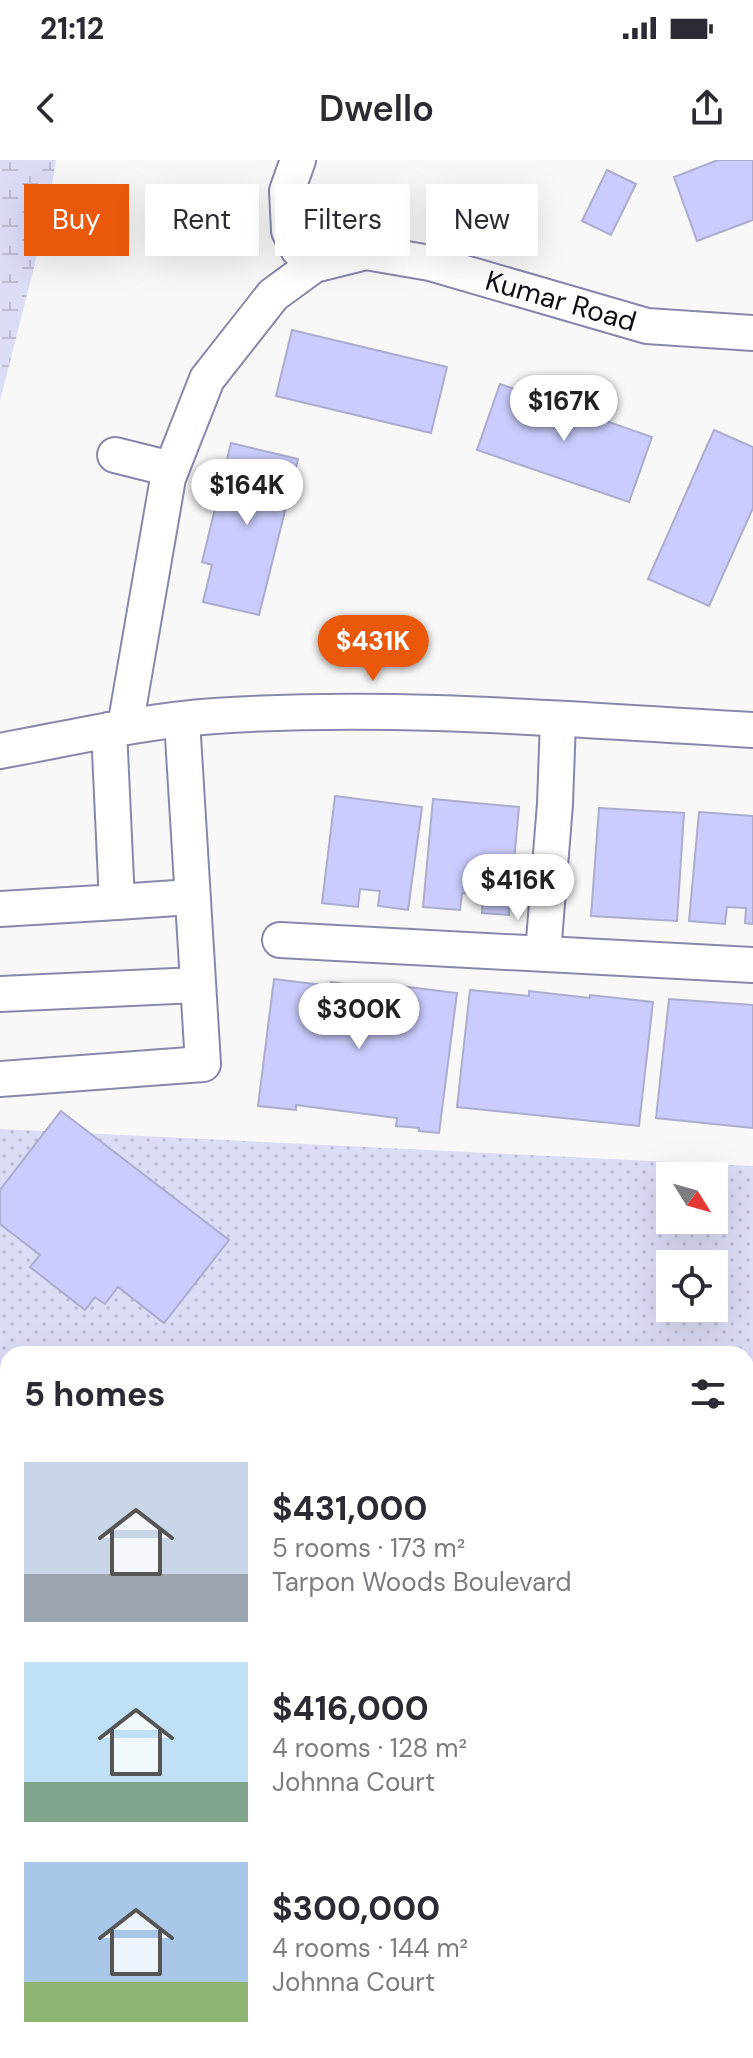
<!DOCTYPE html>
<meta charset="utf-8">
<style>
body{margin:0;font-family:"DM Sans",sans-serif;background:#f2f2f3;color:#2b2b33;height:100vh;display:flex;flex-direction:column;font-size:30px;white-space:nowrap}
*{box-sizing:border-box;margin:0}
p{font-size:26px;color:#7c7c81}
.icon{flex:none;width:44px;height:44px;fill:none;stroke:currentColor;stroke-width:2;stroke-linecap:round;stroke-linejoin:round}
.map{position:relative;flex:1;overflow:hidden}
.side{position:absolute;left:0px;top:1186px;width:754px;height:712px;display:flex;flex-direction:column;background:#fff;border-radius:24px 24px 0 0;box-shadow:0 8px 32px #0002}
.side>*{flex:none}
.guide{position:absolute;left:24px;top:24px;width:706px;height:72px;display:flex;gap:16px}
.needle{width:52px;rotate:127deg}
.controls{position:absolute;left:656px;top:1002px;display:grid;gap:16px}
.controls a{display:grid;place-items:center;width:72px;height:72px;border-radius:0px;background:#fff;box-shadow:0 8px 32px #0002;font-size:40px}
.price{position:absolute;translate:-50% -68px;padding:0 18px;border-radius:28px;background:#fff;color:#222;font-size:26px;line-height:52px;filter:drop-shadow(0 2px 4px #0008)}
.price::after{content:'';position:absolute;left:50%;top:48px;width:24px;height:18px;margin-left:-12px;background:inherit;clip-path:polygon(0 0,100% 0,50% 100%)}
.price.selected{background:#ea580c;color:#fff}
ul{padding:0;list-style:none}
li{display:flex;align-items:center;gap:24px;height:200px;padding:0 24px}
li span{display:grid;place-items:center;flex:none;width:224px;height:160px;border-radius:0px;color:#555}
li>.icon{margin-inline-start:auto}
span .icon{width:96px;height:96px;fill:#fffc;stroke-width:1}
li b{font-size:34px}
h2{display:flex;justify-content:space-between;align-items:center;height:96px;padding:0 24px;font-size:34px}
.chip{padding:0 28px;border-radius:0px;background:#fff;box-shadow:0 8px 32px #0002;font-size:28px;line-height:72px}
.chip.selected{background:#ea580c;color:#fff}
.status{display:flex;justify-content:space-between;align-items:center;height:56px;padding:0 40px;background:#fff;direction:ltr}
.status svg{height:22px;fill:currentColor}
header{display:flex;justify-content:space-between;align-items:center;height:104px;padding:0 24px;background:#fff;font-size:36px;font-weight:600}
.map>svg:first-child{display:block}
</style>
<div class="status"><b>21:12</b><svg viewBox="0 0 49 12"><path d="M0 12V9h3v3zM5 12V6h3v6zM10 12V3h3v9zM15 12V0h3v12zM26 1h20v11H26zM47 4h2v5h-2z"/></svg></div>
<header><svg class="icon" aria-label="back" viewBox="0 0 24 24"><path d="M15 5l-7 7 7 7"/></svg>Dwello<svg class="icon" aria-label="share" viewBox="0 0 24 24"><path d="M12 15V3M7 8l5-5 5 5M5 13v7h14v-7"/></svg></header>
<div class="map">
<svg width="753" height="1898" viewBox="0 0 753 1898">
<defs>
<pattern id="green-dots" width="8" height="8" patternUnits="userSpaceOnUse" patternTransform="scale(2)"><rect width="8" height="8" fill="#dbdcf6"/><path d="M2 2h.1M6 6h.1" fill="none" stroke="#bbbcd2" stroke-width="1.8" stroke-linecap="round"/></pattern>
<pattern id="wetland-marsh" width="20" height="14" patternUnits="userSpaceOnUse" patternTransform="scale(2)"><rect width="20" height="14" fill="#dbdcf6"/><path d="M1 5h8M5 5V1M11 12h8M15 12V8" fill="none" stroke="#bbbcd2"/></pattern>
</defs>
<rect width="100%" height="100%" fill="#f8f8f8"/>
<path fill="url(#green-dots)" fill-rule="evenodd" d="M0,969l753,37v300l-7,7v-119h-738v696h661l2,8h-671zM670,1016h44v44h-44zM670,1104h44v44h-44z"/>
<path fill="url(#wetland-marsh)" d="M0,0h56l-10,60 -46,181z"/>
<path fill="#9292de" d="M753,1306v233l-7,4v-230z"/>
<g fill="#cbccfd" stroke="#abacce" stroke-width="2">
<path d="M718,0h35v60l-56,21 -23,-64z"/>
<path d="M607,10l29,14 -25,51 -29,-14z"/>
<path d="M292,170l155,37 -16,66 -155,-37z"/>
<path d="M500,224l152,53 -23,65 -152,-52z"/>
<path d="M714,270l39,17v61l-44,98 -61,-27z"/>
<path d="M231,283l67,16 -39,156 -56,-13 9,-37 -10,-3z"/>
<path d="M335,636l87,11 -14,103 -30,-4 2,-15 -20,-2 -2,18 -36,-4z"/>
<path d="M433,639l86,8 -10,108 -27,-2 1,-18 -21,-2 -2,17 -37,-3z"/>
<path d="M599,648l85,5 -7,108 -86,-5z"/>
<path d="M699,652l54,4v108l-8,-1 1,-15 -19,-1 -2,17 -36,-3z"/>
<path d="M274,819l56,7 1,-4 60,8v-5l66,8 -18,140 -20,-2v-3l-23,-2 1,-8 -101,-13v5l-38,-4z"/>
<path d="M470,830l59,6v-5l61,7v-3l63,7 -14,124 -182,-19z"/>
<path d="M669,839l84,6v123l-97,-10z"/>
<path d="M61,951l168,129 -65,83 -46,-36 -13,17 -10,-7 -10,13 -55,-43 10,-12 -40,-31v-34z"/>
<path d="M746,1713l7,2v98l-7,-2z"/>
<path d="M753,1855v43h-23l-1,-8h17v-34z"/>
</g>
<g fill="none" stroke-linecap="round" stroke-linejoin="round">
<g stroke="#8788a9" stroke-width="38">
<g id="minor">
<path d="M298,0l-11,31 2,40 9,18 16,16"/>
<path d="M115,295l56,14"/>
<path d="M125,567l43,-249 39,-99 66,-84 41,-30 52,-13 64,11 217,63 106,7"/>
<path d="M0,591c71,-13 142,-30 215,-35 179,-12 359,4 538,14"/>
<path d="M117,742l74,-5"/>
<path d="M0,749l117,-7 -8,-172"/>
<path d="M280,780l473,25"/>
<path d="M543,793l12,-149 3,-84"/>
<path d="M0,834l197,-9"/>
<path d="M0,919l203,-15 -21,-344"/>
</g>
</g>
<use href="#minor" stroke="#fff" stroke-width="34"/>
</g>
<g text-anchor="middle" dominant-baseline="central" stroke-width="7" stroke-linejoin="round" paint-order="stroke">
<g font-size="28" fill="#0f0f1a" stroke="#fff">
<text transform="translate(561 141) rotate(16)">Kumar Road</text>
</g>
</g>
</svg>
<div class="controls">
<a><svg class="needle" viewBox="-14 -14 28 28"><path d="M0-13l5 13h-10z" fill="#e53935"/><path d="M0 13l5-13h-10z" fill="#7c7c81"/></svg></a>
<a><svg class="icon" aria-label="locate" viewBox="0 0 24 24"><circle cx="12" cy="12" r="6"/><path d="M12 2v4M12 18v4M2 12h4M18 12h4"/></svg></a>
</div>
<b class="price" style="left:564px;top:283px">$167K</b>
<b class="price" style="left:247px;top:367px">$164K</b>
<b class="price selected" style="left:373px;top:523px">$431K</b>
<b class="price" style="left:518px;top:762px">$416K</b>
<b class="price" style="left:359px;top:891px">$300K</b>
<div class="guide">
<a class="chip selected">Buy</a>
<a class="chip">Rent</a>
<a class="chip">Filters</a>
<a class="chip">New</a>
</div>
<section class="side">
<h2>5 homes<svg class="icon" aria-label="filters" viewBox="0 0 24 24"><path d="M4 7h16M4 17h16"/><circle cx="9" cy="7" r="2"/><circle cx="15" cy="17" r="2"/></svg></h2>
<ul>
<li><span style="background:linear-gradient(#c9d6e8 70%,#9aa5b1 0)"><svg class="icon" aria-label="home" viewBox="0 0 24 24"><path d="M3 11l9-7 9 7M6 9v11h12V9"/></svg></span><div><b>$431,000</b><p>5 rooms · 173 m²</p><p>Tarpon Woods Boulevard</p></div></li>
<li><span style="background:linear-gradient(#bfe0f5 75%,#7fa58c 0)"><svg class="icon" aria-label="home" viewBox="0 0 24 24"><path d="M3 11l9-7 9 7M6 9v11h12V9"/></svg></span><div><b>$416,000</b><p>4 rooms · 128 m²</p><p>Johnna Court</p></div></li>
<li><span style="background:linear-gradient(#a9c7e8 75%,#8fb573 0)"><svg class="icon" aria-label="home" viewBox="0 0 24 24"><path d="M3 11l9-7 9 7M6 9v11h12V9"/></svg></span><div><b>$300,000</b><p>4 rooms · 144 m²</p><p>Johnna Court</p></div></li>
</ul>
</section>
</div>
